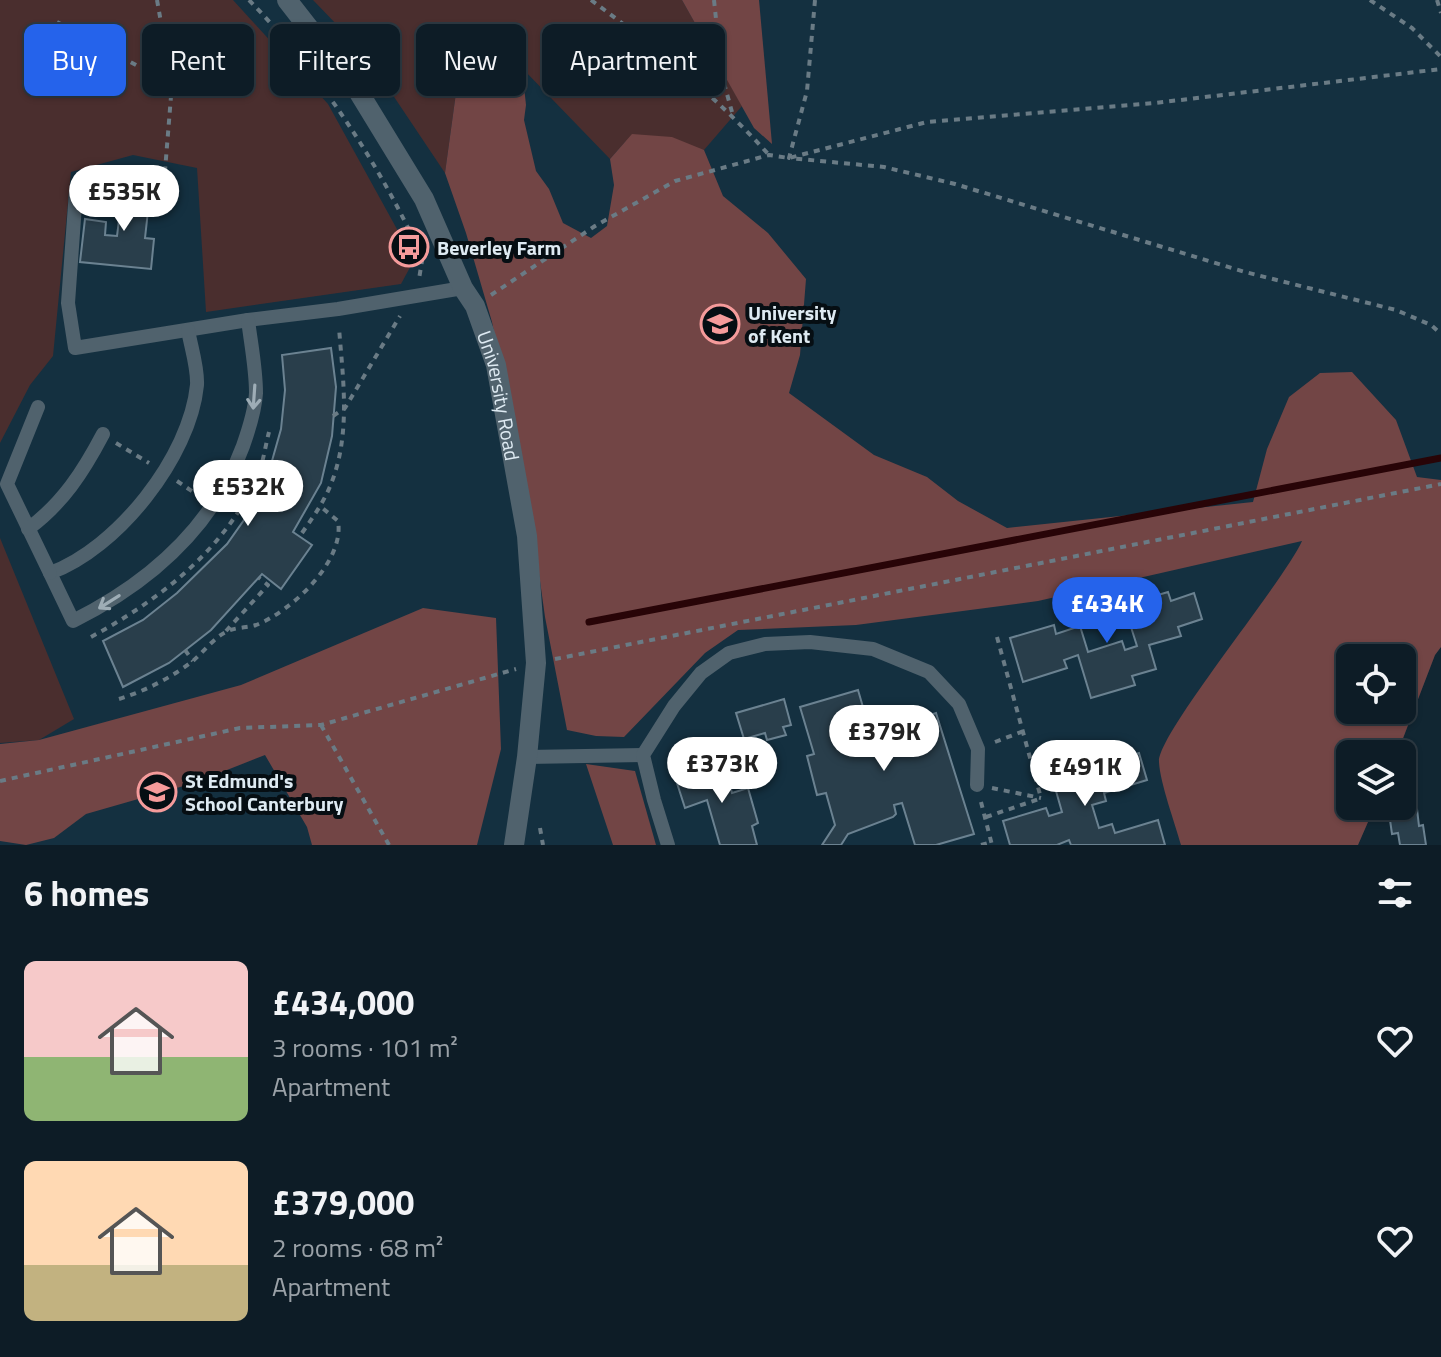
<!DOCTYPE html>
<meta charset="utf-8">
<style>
body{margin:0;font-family:"Titillium Web",sans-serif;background:#16252e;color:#f1f3f6;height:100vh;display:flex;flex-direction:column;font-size:30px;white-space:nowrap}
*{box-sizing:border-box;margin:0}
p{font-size:26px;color:#9aa1a7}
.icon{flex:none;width:44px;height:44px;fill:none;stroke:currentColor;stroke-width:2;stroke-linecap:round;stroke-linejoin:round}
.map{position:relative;height:845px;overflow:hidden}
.side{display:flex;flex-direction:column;background:#0d1c26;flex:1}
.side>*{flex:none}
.hud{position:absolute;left:24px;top:24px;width:800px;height:72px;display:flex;gap:16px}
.tools{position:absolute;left:1336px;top:644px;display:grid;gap:16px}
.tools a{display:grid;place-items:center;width:80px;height:80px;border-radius:12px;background:#0d1c26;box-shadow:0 2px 6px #0004,0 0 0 2px #2d3a43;font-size:40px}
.price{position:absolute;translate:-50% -68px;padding:0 18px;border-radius:28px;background:#fff;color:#222;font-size:26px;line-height:52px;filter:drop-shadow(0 2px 4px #0008)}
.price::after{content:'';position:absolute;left:50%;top:48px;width:24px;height:18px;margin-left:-12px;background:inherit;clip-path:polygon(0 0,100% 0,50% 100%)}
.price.selected{background:#2563eb;color:#fff}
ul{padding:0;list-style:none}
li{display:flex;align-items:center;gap:24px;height:200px;padding:0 24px}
li span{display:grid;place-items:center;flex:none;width:224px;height:160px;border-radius:12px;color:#555}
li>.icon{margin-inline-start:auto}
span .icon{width:96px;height:96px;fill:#fffc;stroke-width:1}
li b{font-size:34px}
h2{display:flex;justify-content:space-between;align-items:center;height:96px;padding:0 24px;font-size:34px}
.chip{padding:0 28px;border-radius:12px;background:#0d1c26;box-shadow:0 2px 6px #0004,0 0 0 2px #2d3a43;font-size:28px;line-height:72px}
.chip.selected{background:#2563eb;color:#fff}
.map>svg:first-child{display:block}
</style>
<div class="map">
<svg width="1441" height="845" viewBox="0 0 1441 845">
<rect width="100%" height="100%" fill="#112632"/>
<path fill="#143040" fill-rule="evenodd" d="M0,0h1441v647l-6,8 -38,99h-47v52h25l-17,39h-1358zM1350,658h52v52h-52z"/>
<g fill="#4a2e2e">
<path d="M0,0h233l95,104 86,156 -13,24 -195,28 -9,-144 -64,-13 -62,17 -18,184 -23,29 -30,58z"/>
<path d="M313,0h369l60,106 -38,44 -78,-9 -16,18 -88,-91 -46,-21 -17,24 -14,102 -79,-118z"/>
<path d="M0,538l74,181 -35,21 -39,3z"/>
</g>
<g fill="#724545" fill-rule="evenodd">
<path d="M682,0h77l13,144 -18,-16z"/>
<path d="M476,47l25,7 21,14 4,37 -2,15 12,51 13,18 14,34 28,15 16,-12 7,-41 -4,-26 22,-25 40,3 32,13 19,46 45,37 38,46 -6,76 -11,38 85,62 53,22 31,24 49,27 246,-26 14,-53 22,-52 31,-24 32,-1 44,48 21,57 24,3v167l-6,8 -38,99h-47v52h25l-17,39h-177c-6,-22 -21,-62 -22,-83 -2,-28 124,-179 143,-221l-264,60 -182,24 -118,5 -33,23 -81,84 -28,-1 -29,-6 -22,-113 -14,-101 -39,-194 -26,-89 -21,-60 14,-102zM1350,658h52v52h-52z"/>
<path d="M423,608l73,10 5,131 -24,96h-165l-5,-18 -42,-72 -71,28 -108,31 -32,24 -28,7 -26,-4v-97l39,-4 202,-55z"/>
<path d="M586,764l49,7 21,74h-43z"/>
</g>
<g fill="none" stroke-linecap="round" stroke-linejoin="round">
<path stroke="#280407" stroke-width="7" d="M589,622l852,-164"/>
</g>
<g fill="#293e4b" stroke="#6b8291" stroke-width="2">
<path d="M123,188l43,5 -2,20 -16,-2 -3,27 9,1 -3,30 -71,-7 5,-43 21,3 -1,13 12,1z"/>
<path d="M331,348l5,39 -4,49 -11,47 -28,49 19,13 -31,44 -19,-15 -51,56 -42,33 -46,24 -20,-46 40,-21 34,-27 50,-49 29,-41 12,-28 13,-46 4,-39 -3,-35z"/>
<path d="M1168,592l3,9 23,-8 8,26 -24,8 3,9 -32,9 7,24 -24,7 3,9 -44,13 -13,-43 -14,5 3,8 -44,14 -13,-44 44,-13 2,9 24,-8 8,26 34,-11 3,9 12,-4 -13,-41z"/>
<path d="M858,690l14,48 -4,2 1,6 15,-3 -2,-12 54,-18 38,121 -38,11h-21l-13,-42 -8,2 2,9 -3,3 -45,17 -7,11h-19l13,-20 -9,-32 -9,2 -10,-39 7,-2 -14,-47z"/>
<path d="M784,699l7,26 -8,2 3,8 -19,5 -2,-7 -21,6 -8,-26z"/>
<path d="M1139,753l8,27 -43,13 2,8 -14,4 7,23 13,-4 3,9 43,-13 7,25h-94l-2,-5 -12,5h-47l-7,-24 43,-13 3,8 13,-4 -12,-42 44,-13 2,9z"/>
<path d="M725,765l7,28 16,-5 10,35 -6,3 5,19h-37l-13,-45 -22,8 -9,-28z"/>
<path d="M1415,792l4,34 4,-1 3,20h-26l-2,-12 -6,1 -4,-28h14v-12z"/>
</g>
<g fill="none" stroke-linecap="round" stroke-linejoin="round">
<g stroke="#6a7b85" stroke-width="4" stroke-dasharray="6 6" stroke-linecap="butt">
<path d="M157,0l15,84 -8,99"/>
<path d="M249,0c68,70 130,163 170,251l3,10 -3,18"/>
<path d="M591,0c64,47 125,96 178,155"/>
<path d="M714,0l8,76 10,36"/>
<path d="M815,0l-8,91 -18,67 95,9 71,17 290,88 151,38 35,15 10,9"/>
<path d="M1370,0l42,28 29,29"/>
<path d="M1437,0l4,13"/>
<path d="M57,22l114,62"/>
<path d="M491,295l104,-69 80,-45 94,-26 20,3 138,-36 228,-19 286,-34"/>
<path d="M333,416l12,-8 55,-92"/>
<path d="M116,443l33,20"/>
<path d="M177,481l22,15"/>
<path d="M302,533c11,-16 22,-31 29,-49 20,-50 12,-105 8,-156"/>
<path d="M226,631l42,-46 -9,-7"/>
<path d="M91,637c68,-37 132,-86 165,-157 7,-15 9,-33 13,-48"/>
<path d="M997,637l44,161"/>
<path d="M185,650l8,11"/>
<path d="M555,659l886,-175"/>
<path d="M119,699c26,-8 54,-22 75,-39 10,-9 21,-23 32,-28 9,-5 21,-4 30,-7 36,-14 89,-64 82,-104l-18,-15"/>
<path d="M321,725l68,120"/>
<path d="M995,742l29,-11"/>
<path d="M0,781l240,-53 81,-3 195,-56"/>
<path d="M992,788l49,10"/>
<path d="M981,802l11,43"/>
<path d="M986,817l53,-18"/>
<path d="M540,828l3,17"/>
<path d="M981,845l11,-3"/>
</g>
<g stroke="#50626d" stroke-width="14">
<path d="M76,191l-8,112 7,45 173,-28 90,-11 125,-21"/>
<path d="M188,330c3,17 10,38 9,55 -7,72 -80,164 -147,188l23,48c76,-38 140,-94 170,-175 6,-17 12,-35 13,-53 0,-24 -5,-49 -8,-73"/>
<path d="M38,407l-31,77 43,89"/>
<path d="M28,529c35,-26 55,-57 75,-95"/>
<path d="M527,757l116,-2"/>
<path d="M668,845l-14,-45 -11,-45 31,-49 27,-33 28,-20 36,-9 45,-2 63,7 56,23 30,32 19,45 -1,36"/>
</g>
<path stroke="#50626d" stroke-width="20" id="s1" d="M287,0l71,91 66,108 39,89 12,18 21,59 31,171 9,127 -9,94 -13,88"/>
</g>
<defs><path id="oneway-shaft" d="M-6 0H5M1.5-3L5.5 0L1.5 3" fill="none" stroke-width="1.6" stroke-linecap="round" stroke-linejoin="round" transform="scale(2)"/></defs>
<g stroke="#9eadb6">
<use href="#oneway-shaft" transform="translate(254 397) rotate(94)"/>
<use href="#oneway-shaft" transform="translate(109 602) rotate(148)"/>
</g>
<defs>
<g id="bus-ring" transform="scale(2)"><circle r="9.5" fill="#060e13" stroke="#f59b9b" stroke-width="1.5"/><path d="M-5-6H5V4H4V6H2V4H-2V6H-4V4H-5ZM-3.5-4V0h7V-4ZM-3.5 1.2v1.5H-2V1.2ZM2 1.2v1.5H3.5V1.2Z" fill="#f59b9b"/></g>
<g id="university-ring" transform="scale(2)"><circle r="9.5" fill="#060e13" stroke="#f59b9b" stroke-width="1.5"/><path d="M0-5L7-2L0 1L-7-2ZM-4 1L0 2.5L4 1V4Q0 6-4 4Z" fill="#f59b9b"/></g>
<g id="school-ring" transform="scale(2)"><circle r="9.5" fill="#060e13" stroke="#f59b9b" stroke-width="1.5"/><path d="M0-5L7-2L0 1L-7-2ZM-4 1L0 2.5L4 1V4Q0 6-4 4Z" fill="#f59b9b"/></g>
</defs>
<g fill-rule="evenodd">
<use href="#bus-ring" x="409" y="247"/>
<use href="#university-ring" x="720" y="324"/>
<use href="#school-ring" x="157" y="792"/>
</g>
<g text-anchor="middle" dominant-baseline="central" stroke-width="8" stroke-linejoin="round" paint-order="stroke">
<g font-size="20" font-weight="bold" fill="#deeaf2" stroke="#060e13" text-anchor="start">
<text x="437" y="247">Beverley Farm</text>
<text x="748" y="312">University<tspan x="748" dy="23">of Kent</tspan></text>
<text x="185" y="780">St Edmund's<tspan x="185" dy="23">School Canterbury</tspan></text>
</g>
<g font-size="20" fill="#deeaf2" stroke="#060e13">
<text stroke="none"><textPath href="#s1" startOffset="454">University Road</textPath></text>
</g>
</g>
</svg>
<div class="tools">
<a><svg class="icon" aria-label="locate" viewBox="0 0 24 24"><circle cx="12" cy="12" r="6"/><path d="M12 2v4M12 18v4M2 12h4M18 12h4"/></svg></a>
<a><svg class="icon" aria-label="layers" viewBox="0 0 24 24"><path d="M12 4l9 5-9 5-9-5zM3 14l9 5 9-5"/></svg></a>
</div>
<b class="price" style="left:124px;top:233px">£535K</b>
<b class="price" style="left:248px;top:528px">£532K</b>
<b class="price selected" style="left:1107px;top:645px">£434K</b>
<b class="price" style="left:884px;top:773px">£379K</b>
<b class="price" style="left:722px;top:805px">£373K</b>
<b class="price" style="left:1085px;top:808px">£491K</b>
<div class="hud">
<a class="chip selected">Buy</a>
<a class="chip">Rent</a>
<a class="chip">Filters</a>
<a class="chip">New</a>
<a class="chip">Apartment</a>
</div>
</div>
<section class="side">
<h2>6 homes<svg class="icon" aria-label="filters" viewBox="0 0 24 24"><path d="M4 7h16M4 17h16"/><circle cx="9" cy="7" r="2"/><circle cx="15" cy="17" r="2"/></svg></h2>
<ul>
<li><span style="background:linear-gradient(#f6c9c9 60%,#8fb573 0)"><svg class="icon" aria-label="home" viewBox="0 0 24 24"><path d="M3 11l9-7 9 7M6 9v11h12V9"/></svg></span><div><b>£434,000</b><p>3 rooms · 101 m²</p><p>Apartment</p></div><svg class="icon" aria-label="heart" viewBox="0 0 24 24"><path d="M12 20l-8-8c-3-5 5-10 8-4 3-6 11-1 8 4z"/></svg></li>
<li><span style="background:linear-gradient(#ffd9b3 65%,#c2b280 0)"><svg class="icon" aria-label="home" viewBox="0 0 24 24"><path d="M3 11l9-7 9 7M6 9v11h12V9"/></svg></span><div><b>£379,000</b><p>2 rooms · 68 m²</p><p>Apartment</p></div><svg class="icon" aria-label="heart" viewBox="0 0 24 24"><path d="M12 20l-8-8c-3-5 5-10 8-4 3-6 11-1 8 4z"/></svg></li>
</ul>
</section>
